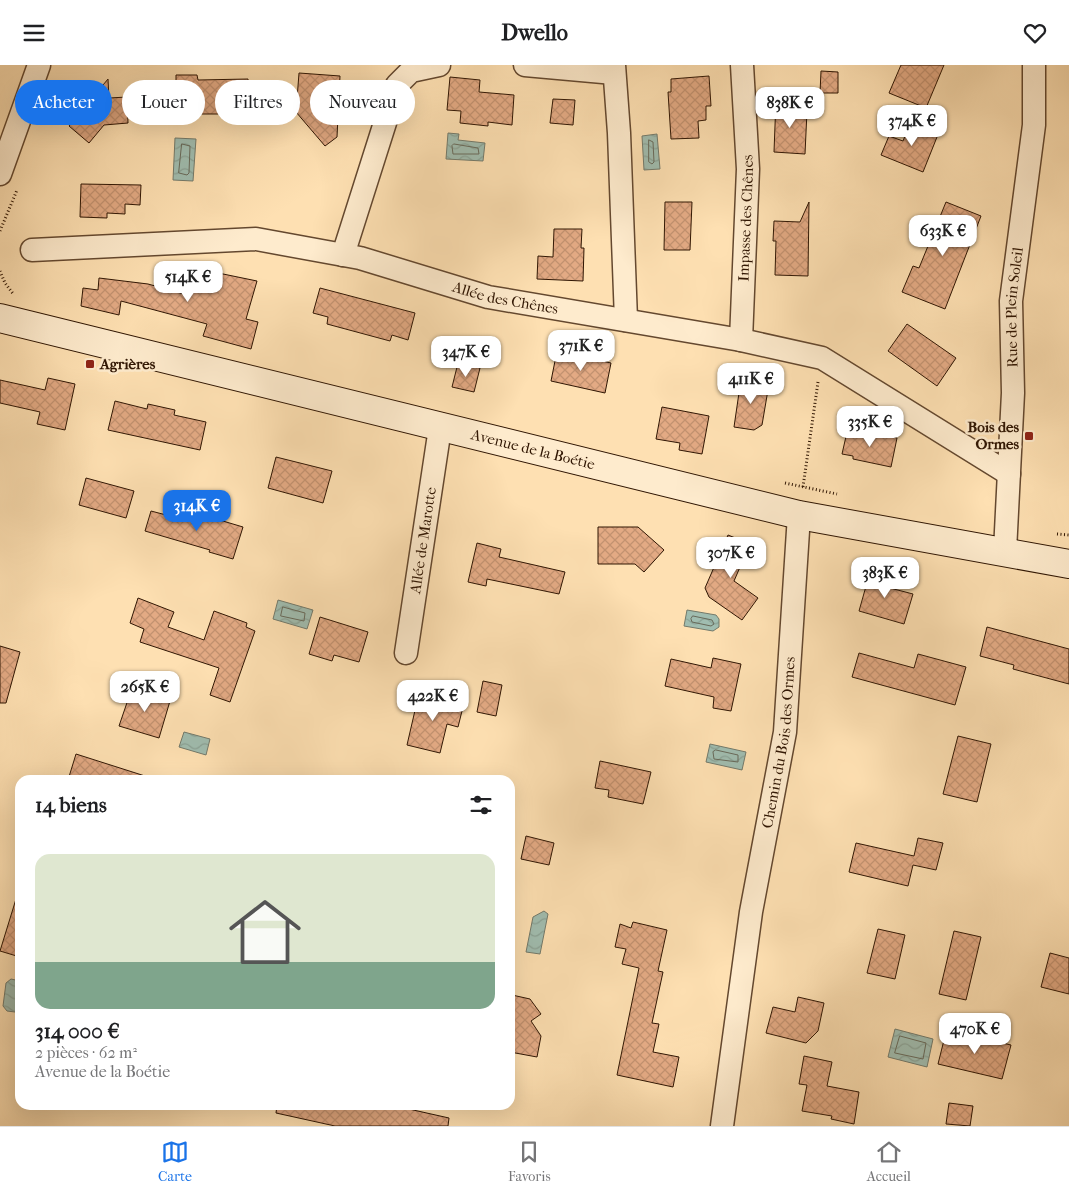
<!DOCTYPE html>
<html lang="fr">
<meta charset="utf-8">
<style>
body{margin:0;font-family:"IM FELL French Canon",serif;background:#f6f6f6;color:#202124;height:100vh;display:flex;flex-direction:column;font-size:19px;white-space:nowrap}
*{box-sizing:border-box;margin:0}
p{font-size:16px;color:#757577}
.icon{flex:none;width:28px;height:28px;fill:none;stroke:currentColor;stroke-width:2;stroke-linecap:round;stroke-linejoin:round}
.map{position:relative;flex:1;overflow:hidden}
.sheet{position:absolute;left:15px;top:710px;width:500px;height:335px;display:flex;flex-direction:column;background:#fff;border-radius:15px;box-shadow:0 5px 20px #0002}
.sheet>*{flex:none}
.top-card{position:absolute;left:15px;top:15px;width:500px;height:45px;display:flex;gap:10px}
.price{position:absolute;translate:-50% -42px;padding:0 11px;border-radius:10px;background:#fff;color:#222;font-size:16px;line-height:32px;filter:drop-shadow(0 1px 2px #0008)}
.price::after{content:'';position:absolute;left:50%;top:30px;width:15px;height:11px;margin-left:-8px;background:inherit;clip-path:polygon(0 0,100% 0,50% 100%)}
.price.current{background:#1a73e8;color:#fff}
ul{padding:0;list-style:none}
li{display:grid;align-content:center;gap:10px;height:265px;padding:0 20px}
li span{display:grid;place-items:center;height:155px;border-radius:15px;color:#555}
li>.icon{margin-inline-start:auto}
span .icon{width:90px;height:90px;fill:#fffc;stroke-width:1}
li b{font-size:21px}
h2{display:flex;justify-content:space-between;align-items:center;height:60px;padding:0 20px;font-size:21px}
.chip{padding:0 18px;border-radius:22px;background:#fff;box-shadow:0 5px 20px #0002;font-size:18px;line-height:45px}
.chip.current{background:#1a73e8;color:#fff}
header{display:flex;justify-content:space-between;align-items:center;height:65px;padding:0 20px;background:#fff;font-size:22px;font-weight:800}
.dock{display:flex;justify-content:space-around;align-items:center;height:70px;border-top:1px solid #e0e0e0;background:#fff;font-size:14px;color:#757577}
.dock a{display:grid;justify-items:center;gap:2px}
.dock .current{color:#1a73e8}
.map>svg:first-child{display:block}
</style>
<header><svg class="icon" aria-label="menu" viewBox="0 0 24 24"><path d="M4 6h16M4 12h16M4 18h16"/></svg>Dwello<svg class="icon" aria-label="heart" viewBox="0 0 24 24"><path d="M12 20l-8-8c-3-5 5-10 8-4 3-6 11-1 8 4z"/></svg></header>
<div class="map">
<svg width="1069" height="1061" viewBox="0 0 1069 1061">
<defs>
<pattern id="water-waves" width="16" height="10" patternUnits="userSpaceOnUse" patternTransform="scale(1.25)"><rect width="16" height="10" fill="#a0bdb0"/><path d="M0 5q4-4 8 0t8 0" fill="none" stroke="#8aa296"/></pattern>
<pattern id="building-cross-hatch" width="8" height="8" patternUnits="userSpaceOnUse" patternTransform="scale(1.25)"><rect width="8" height="8" fill="#e3aa84"/><path d="M0 0l8 8M0 8l8-8" fill="none" stroke="#c39270"/></pattern>
</defs>
<rect width="100%" height="100%" fill="#fee0b2"/>
<filter id="stains"><feTurbulence type="fractalNoise" baseFrequency=".004" numOctaves="4"/><feColorMatrix values="0 0 0 0 .2 0 0 0 0 .09 0 0 0 0 .02 0 0 0 .5 -.17"/></filter>
<radialGradient id="worn" r=".72"><stop offset=".6" stop-color="#630" stop-opacity="0"/><stop offset="1" stop-color="#630" stop-opacity=".3"/></radialGradient>
<g fill="url(#water-waves)" stroke="#737a6b">
<path d="M448,68l11,1 -1,6 27,3 -2,18 -37,-2z"/>
<path d="M657,69l3,35 -16,1 -2,-34z"/>
<path d="M175,73l21,1 -3,42 -20,-1z"/>
<path d="M278,535l35,10 -6,19 -34,-10z"/>
<path d="M687,545l29,5 3,4v8l-6,4 -29,-5z"/>
<path d="M184,667l26,7 -4,16 -27,-8z"/>
<path d="M710,679l36,8 -4,18 -36,-8z"/>
<path d="M544,846l4,3 -8,40 -14,-2 7,-35z"/>
<path d="M11,914l9,2v27l-5,4 -8,-1 -4,-5 3,-23z"/>
<path d="M895,964l38,10 -6,28 -39,-10z"/>
</g>
<g fill="none" stroke-linecap="round" stroke-linejoin="round">
<g stroke="#686a5a" stroke-width="1">
<path d="M649,75l4,2 1,20 -2,2 -3,-2z"/>
<path d="M182,79l8,2 -1,27 -2,2 -8,-2z"/>
<path d="M454,79l24,4 1,6h-26l-1,-8z"/>
<path d="M283,542l22,6 -1,8 -23,-5z"/>
<path d="M693,551l19,4 2,4 -3,2 -19,-4 -1,-3z"/>
<path d="M716,685l22,5v7l-24,-3 -1,-7z"/>
<path d="M900,971l26,7 -3,16 -28,-6z"/>
</g>
</g>
<g fill="url(#building-cross-hatch)" stroke="#301603">
<path d="M901,0h43l-18,43 -37,-15z"/>
<path d="M821,6l17,1v21h-18z"/>
<path d="M299,8l41,3 -3,61 -12,9 -29,-34z"/>
<path d="M176,10h21l1,5 50,-1 1,29h-26v6h-25v-17h-22z"/>
<path d="M709,11l2,30h-5v14l-8,1 1,17 -28,1 -3,-47h3v-13z"/>
<path d="M450,12l30,3 -1,12 35,3 -2,30 -24,-3v4l-28,-3 1,-12 -14,-1z"/>
<path d="M108,14l1,19 18,-1 1,26 -24,2 -15,18 -20,-17z"/>
<path d="M553,34l22,1 -2,25 -23,-2z"/>
<path d="M776,34l31,12 -2,43 -31,-2z"/>
<path d="M911,56l28,11 -16,40 -42,-17 8,-19 14,5z"/>
<path d="M81,119l60,1 -1,20 -15,-1v10l-18,-1v5l-27,-1z"/>
<path d="M665,137h27l-2,48h-26z"/>
<path d="M809,137l-1,74 -33,-1 1,-34h-3l1,-20 26,1z"/>
<path d="M946,137l35,14 -36,93 -43,-17 11,-26 6,2z"/>
<path d="M554,164h28l-1,19h3l-1,33 -46,-2 1,-23 15,1z"/>
<path d="M194,203l63,13 -11,38 12,3 -7,27 -48,-13 4,-12 -86,-23 -2,14 -38,-9 2,-18 15,2 1,-12 49,6 43,12z"/>
<path d="M320,223l95,25 -7,27 -16,-5 -2,6 -63,-17 1,-7 -15,-4z"/>
<path d="M907,259l49,34 -19,28 -49,-35z"/>
<path d="M557,286l54,12 -6,30 -54,-12z"/>
<path d="M458,298l22,5 -6,24 -22,-5z"/>
<path d="M48,313l27,6 -10,46 -28,-6 3,-12 -40,-9v-23l45,10z"/>
<path d="M741,314l28,5 -7,41 -8,5 -20,-3z"/>
<path d="M115,336l32,8 1,-5 27,6 -1,5 32,7 -6,28 -92,-20z"/>
<path d="M662,342l47,9 -7,38 -23,-4 1,-7 -24,-4z"/>
<path d="M858,365l39,8 -6,29 -38,-8v-3l-11,-2 5,-22 11,2z"/>
<path d="M276,392l56,14 -9,32 -55,-15z"/>
<path d="M86,413l48,13 -8,27 -47,-13z"/>
<path d="M151,446l19,5 1,-4 24,6 1,-5 47,14 -10,32 -24,-7 1,-2 -65,-19z"/>
<path d="M598,462h40l26,23 -20,22 -9,-8h-37z"/>
<path d="M728,470l22,9 -16,37 24,17 -16,22 -33,-23 -4,-9z"/>
<path d="M477,478l24,6 -2,8 66,15 -6,22 -72,-15 -1,7 -18,-4z"/>
<path d="M870,507l23,6 -3,10 23,6 -9,30 -45,-13z"/>
<path d="M138,533l36,14 -6,15 36,13 10,-29 33,12 -1,4 9,4 -25,71 -20,-7 9,-27 -79,-26 4,-13 -14,-6z"/>
<path d="M320,552l48,15 -9,30 -25,-7 -2,6 -23,-7z"/>
<path d="M987,562l82,22v35l-56,-15 1,-4 -34,-9z"/>
<path d="M0,581l20,6 -14,51h-6z"/>
<path d="M859,588l55,15 4,-14 48,13 -11,38 -103,-28z"/>
<path d="M713,593l28,6 -10,47 -18,-3 1,-11 -49,-11 6,-27 40,9z"/>
<path d="M483,616l19,4 -6,31 -19,-4z"/>
<path d="M132,623l38,13 -11,37 -40,-12z"/>
<path d="M419,628l45,10 -6,24 -11,-3 -7,29 -33,-8z"/>
<path d="M958,671l33,8 -14,58 -34,-8z"/>
<path d="M76,689l69,22v4h-77z"/>
<path d="M600,696l51,11 -8,32 -35,-7 1,-7 -14,-2z"/>
<path d="M526,771l28,7 -5,22 -28,-6z"/>
<path d="M918,773l25,5 -7,27 -23,-5 -5,21 -59,-14 7,-29 58,13z"/>
<path d="M16,834l4,1v57l-20,-6z"/>
<path d="M633,857l34,8 -9,41 5,1 -11,51 7,1 -6,28 26,5 -6,30 -56,-12 22,-107 -17,-4 4,-15 -11,-2 5,-23 11,4z"/>
<path d="M878,864l27,6 -10,44 -28,-6z"/>
<path d="M954,866l27,6 -15,63 -27,-6z"/>
<path d="M1050,888l19,5v36l-28,-7z"/>
<path d="M510,926l2,4 18,4 11,15 -10,7 10,15 -4,21 -27,-5 3,-13 -3,-4z"/>
<path d="M798,932l26,6 -6,28 -12,12 -40,-10 7,-26 22,5z"/>
<path d="M955,967l56,13 -9,34 -64,-15 7,-28 9,3z"/>
<path d="M804,991l28,6 -5,24 32,6 -5,32 -23,-5 1,-3 -30,-5 5,-26 -8,-1z"/>
<path d="M949,1038l24,3 -3,20 -24,-2z"/>
<path d="M277,1040h114l58,13 -1,8h-113l-59,-13z"/>
</g>
<g fill="none" stroke-linecap="round" stroke-linejoin="round">
<g stroke="#64482f" stroke-width="25">
<g id="minor">
<path d="M525,0l89,8"/>
<path d="M614,0l5,68 7,187"/>
<path d="M0,109l39,-109"/>
<path id="s1" d="M32,185l224,-11 104,19 128,39 253,43 81,18 187,116"/>
<path d="M343,190l54,-170 14,-14 28,-6"/>
<path id="s2" d="M741,275l7,-171 -6,-104"/>
<path id="s3" d="M1005,486l8,-158 -2,-92 23,-176v-60"/>
<path id="s4" d="M406,588l34,-225"/>
<path id="s5" d="M722,1061l29,-214 34,-180 14,-217"/>
</g>
</g>
<g stroke="#301603" stroke-width="30">
<g id="secondary">
<path id="s6" d="M0,253l799,197 270,49"/>
</g>
</g>
<g stroke="#301603" stroke-width="3" stroke-dasharray="1 2.5" stroke-linecap="butt">
<path d="M0,166l17,-41"/>
<path d="M0,206l5,12 9,12"/>
<path d="M785,418l52,11"/>
<path d="M803,422l15,-105"/>
<path d="M1057,469l12,1"/>
</g>
<use href="#minor" stroke="#feebcd" stroke-width="22"/>
<use href="#secondary" stroke="#feebcd" stroke-width="28"/>
</g>
<g fill="#8f2418" stroke="#feebcd" stroke-width="2">
<rect x="85" y="294" width="10" height="10" rx="2.5"/>
<rect x="1024" y="366" width="10" height="10" rx="2.5"/>
</g>
<g text-anchor="middle" dominant-baseline="central" stroke-width="5" stroke-linejoin="round" paint-order="stroke">
<g font-size="15" fill="#301603" stroke="#feebcd">
<text stroke="none"><textPath href="#s2" startOffset="122">Impasse des Chênes</textPath></text>
<text stroke="none"><textPath href="#s1" startOffset="481">Allée des Chênes</textPath></text>
<text stroke="none"><textPath href="#s3" startOffset="244">Rue de Plein Soleil</textPath></text>
<text stroke="none"><textPath href="#s6" startOffset="549">Avenue de la Boétie</textPath></text>
<text stroke="none"><textPath href="#s4" startOffset="114">Allée de Marotte</textPath></text>
<text stroke="none"><textPath href="#s5" startOffset="388">Chemin du Bois des Ormes</textPath></text>
</g>
<g font-size="15" font-weight="bold" fill="#301603" stroke="#feebcd" text-anchor="start">
<text x="100" y="299">Agrières</text>
<text x="1019" y="362" text-anchor="end">Bois des<tspan x="1019" dy="17">Ormes</tspan></text>
</g>
</g>
<rect width="100%" height="100%" filter="url(#stains)"/>
<rect width="100%" height="100%" fill="url(#worn)"/>
</svg>
<b class="price" style="left:790px;top:64px">838K €</b>
<b class="price" style="left:912px;top:82px">374K €</b>
<b class="price" style="left:943px;top:192px">633K €</b>
<b class="price" style="left:188px;top:238px">514K €</b>
<b class="price" style="left:581px;top:307px">371K €</b>
<b class="price" style="left:466px;top:313px">347K €</b>
<b class="price" style="left:751px;top:340px">411K €</b>
<b class="price" style="left:870px;top:383px">335K €</b>
<b class="price current" style="left:197px;top:467px">314K €</b>
<b class="price" style="left:731px;top:514px">307K €</b>
<b class="price" style="left:885px;top:534px">383K €</b>
<b class="price" style="left:145px;top:648px">265K €</b>
<b class="price" style="left:433px;top:657px">422K €</b>
<b class="price" style="left:975px;top:990px">470K €</b>
<div class="top-card">
<a class="chip current">Acheter</a>
<a class="chip">Louer</a>
<a class="chip">Filtres</a>
<a class="chip">Nouveau</a>
</div>
<section class="sheet">
<h2>14 biens<svg class="icon" aria-label="filters" viewBox="0 0 24 24"><path d="M4 7h16M4 17h16"/><circle cx="9" cy="7" r="2"/><circle cx="15" cy="17" r="2"/></svg></h2>
<ul>
<li><span style="background:linear-gradient(#dfe7d0 70%,#7fa58c 0)"><svg class="icon" aria-label="home" viewBox="0 0 24 24"><path d="M3 11l9-7 9 7M6 9v11h12V9"/></svg></span><div><b>314 000 €</b><p>2 pièces · 62 m²</p><p>Avenue de la Boétie</p></div></li>
</ul>
</section>
</div>
<nav class="dock">
<a class="current"><svg class="icon" aria-label="map" viewBox="0 0 24 24"><path d="M3 6l6-2 6 2 6-2v14l-6 2-6-2-6 2zM9 4v14M15 6v14"/></svg>Carte</a>
<a><svg class="icon" aria-label="saved" viewBox="0 0 24 24"><path d="M7 4h10v16l-5-4-5 4z"/></svg>Favoris</a>
<a><svg class="icon" aria-label="home" viewBox="0 0 24 24"><path d="M3 11l9-7 9 7M6 9v11h12V9"/></svg>Accueil</a>
</nav>
